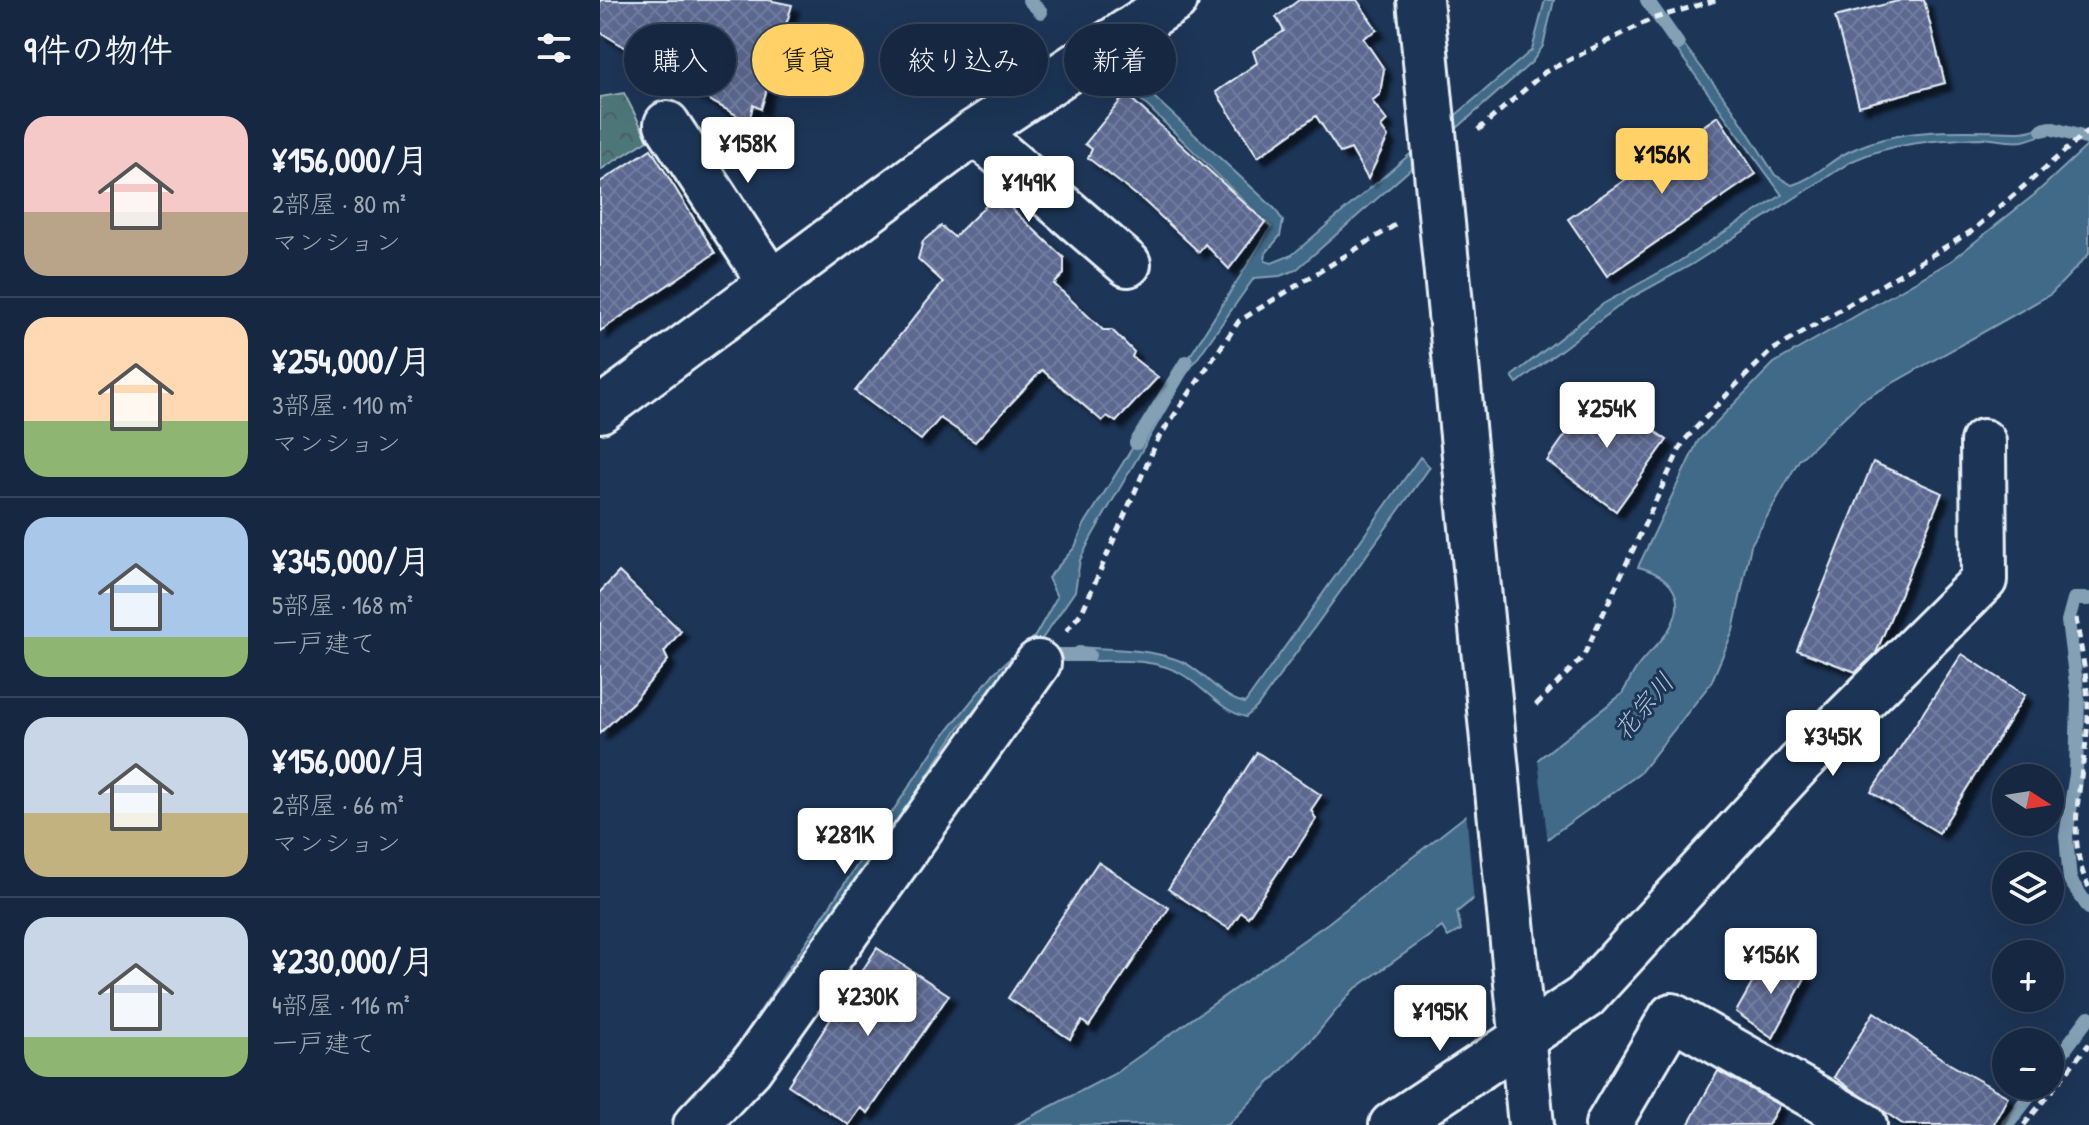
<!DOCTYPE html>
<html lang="ja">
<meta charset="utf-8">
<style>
body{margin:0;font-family:"Patrick Hand","Klee One",sans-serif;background:#1f3048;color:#f1f3f6;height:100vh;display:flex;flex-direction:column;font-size:30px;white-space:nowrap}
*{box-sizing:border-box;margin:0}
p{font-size:26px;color:#9ea6b1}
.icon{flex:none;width:44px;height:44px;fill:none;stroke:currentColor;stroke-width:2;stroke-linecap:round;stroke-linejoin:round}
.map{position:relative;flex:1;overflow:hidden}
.side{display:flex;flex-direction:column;background:#162841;width:600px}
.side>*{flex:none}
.banner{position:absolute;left:24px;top:24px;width:760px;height:72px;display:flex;gap:16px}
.needle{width:52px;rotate:102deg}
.buttons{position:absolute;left:1392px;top:764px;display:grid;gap:16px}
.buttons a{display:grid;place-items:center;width:72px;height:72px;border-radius:50%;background:#162841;box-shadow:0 8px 32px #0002,0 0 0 2px #35445a;font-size:40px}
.price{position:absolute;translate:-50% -68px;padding:0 18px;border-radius:8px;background:#fff;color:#222;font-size:26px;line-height:52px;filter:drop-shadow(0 2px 4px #0008)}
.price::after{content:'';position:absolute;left:50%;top:48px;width:24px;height:18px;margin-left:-12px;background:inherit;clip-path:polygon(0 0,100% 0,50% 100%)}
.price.selected{background:#ffd166;color:#111}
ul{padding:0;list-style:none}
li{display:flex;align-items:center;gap:24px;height:200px;padding:0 24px}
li+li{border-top:2px solid #35445a}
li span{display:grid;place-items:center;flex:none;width:224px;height:160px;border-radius:24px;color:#555}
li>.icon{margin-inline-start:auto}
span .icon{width:96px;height:96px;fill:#fffc;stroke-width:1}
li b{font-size:34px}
h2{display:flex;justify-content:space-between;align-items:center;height:96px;padding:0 24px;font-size:34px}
.pill{padding:0 28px;border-radius:36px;background:#162841;box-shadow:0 8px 32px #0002,0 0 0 2px #35445a;font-size:28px;line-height:72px}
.pill.selected{background:#ffd166;color:#111}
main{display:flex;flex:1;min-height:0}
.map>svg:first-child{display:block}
</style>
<main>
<section class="side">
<h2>9件の物件<svg class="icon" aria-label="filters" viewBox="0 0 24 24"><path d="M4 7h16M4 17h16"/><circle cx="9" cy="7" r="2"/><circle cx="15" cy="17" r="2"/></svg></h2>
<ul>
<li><span style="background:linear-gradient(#f6c9c9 60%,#b9a48a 0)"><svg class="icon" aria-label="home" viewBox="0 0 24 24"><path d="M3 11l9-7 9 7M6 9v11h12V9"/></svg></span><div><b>¥156,000/月</b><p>2部屋 · 80 m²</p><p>マンション</p></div></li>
<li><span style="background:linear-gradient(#ffd9b3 65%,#8fb573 0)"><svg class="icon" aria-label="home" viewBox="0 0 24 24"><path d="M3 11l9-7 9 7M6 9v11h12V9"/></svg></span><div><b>¥254,000/月</b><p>3部屋 · 110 m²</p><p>マンション</p></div></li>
<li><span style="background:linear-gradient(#a9c7e8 75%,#8fb573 0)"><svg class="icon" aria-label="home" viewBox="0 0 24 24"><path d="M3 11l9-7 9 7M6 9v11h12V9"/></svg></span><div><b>¥345,000/月</b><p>5部屋 · 168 m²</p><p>一戸建て</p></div></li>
<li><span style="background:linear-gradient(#c9d6e8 60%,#c2b280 0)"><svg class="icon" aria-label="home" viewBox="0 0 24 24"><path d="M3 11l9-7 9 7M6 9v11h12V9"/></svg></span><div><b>¥156,000/月</b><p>2部屋 · 66 m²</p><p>マンション</p></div></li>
<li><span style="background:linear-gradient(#c9d6e8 75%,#8fb573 0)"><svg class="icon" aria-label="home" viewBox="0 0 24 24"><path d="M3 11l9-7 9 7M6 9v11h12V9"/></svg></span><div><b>¥230,000/月</b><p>4部屋 · 116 m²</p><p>一戸建て</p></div></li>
</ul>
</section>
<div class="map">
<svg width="1489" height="1125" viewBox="0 0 1489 1125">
<defs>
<pattern id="forest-crowns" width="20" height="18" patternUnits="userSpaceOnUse" patternTransform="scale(2)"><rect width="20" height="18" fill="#4e7679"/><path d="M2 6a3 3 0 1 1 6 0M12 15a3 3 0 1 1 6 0" fill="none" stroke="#4a5f62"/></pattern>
<pattern id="building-cross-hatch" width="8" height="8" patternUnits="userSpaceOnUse" patternTransform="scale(2)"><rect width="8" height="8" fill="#5b678f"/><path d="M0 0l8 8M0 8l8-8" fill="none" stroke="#737da0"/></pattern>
<filter id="shadow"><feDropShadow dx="7" dy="7" stdDeviation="2" flood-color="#0009"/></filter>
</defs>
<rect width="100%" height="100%" fill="#1d3557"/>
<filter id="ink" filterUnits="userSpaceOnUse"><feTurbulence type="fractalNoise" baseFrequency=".0125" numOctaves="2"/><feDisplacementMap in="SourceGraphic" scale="16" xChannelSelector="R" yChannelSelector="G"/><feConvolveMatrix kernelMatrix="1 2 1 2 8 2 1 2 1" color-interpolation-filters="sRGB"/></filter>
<g filter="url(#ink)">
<path fill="url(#forest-crowns)" stroke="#9bb4b8" stroke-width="2" d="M24,93l24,47 -48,30v-73z"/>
<g fill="#406a88" stroke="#83a0b5" stroke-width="2">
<path d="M945,0h9l-11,46 -11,16 -236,208 -16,6 -26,2 -69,98 -93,160 -12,24 -5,31 -38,55 -78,81 -198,305 -82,83 60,-72 201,-303 54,-67 41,-37 22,-39 -9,-19 27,-31 9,-22 187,-298 -137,-134 8,-7 133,123 8,12 -3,15 -14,17 -1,8 7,2 20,-8 240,-205z"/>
<path d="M1072,29l61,80 42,66 17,10c22,-6 38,-25 58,-34 52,-25 114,-20 169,-19 17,0 25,-10 41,-5l-1,7c-15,-2 -23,4 -36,7 -15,2 -29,-3 -44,-3 -43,2 -88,5 -127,23l-161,104 -64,35 -110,83 -5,-7 91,-72 75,-42 104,-67 -118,-163z"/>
<path d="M1489,144v110l-38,40 -190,107 -62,59 -48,85 -18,86 -22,52 -72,91 -84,59 -98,79 4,18 -13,7 -6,-10 -90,64 -37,45 -87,89h-213l99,-51 214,-151 294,-229c6,-10 10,-20 16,-28 10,-14 26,-25 33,-40 17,-31 -4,-52 -33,-59l60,-126 76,-78 177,-102 83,-66z"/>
<path d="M820,457l10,10 -173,240 -11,10c-24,-6 -40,-27 -61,-41 -32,-21 -78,-14 -115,-15v-10l8,-4c36,3 71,1 105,15 22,10 37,36 62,41z"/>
</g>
<path fill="#1d3557" d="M937,752l11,91 -74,61 -8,-95z"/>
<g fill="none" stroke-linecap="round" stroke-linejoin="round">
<g stroke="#83a0b5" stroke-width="14">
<path d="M429,0l12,12"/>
<path d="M1047,0l31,44"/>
<path d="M1442,130l8,-2 39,11"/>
<path d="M536,443l50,-81"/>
<path d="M1489,599h-15l-6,22 10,78 -2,75 -10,62 4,44 19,28"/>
<path d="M442,655h47"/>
<path d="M1450,1069l39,-52"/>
<path d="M1407,1125l30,-39"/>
</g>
</g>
<g fill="url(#building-cross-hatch)" stroke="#e8f1f8" stroke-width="2" filter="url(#shadow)">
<path d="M0,0h168l24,5 -31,104 -8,-4 -4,17 -100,-55v-5l-49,-30z"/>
<path d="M699,0h58l20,30 -14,8 21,31 -4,25 -8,7 15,20 -6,6 7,10 -20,42 -17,-30 -11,4 -24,-37 -58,41 -42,-65 41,-29 -4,-12 31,-20 -8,-14z"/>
<path d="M1302,0h22l21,83 -86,23 -24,-89z"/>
<path d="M526,94l139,128 -36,47 -24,-25 -6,8 -55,-51 -56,-43 4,-9 -7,-5z"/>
<path d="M1118,116l38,58 -149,102 -39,-57z"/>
<path d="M51,149l64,104 -115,78v-149z"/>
<path d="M397,195l67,63v16l-10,10 49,46h9l22,22 -2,5 26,20 -42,45 -9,-6 -5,5 -60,-51 -67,72 -35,-24 -19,22 -66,-49 88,-109 -25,-23 5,-18 18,-15 13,11z"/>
<path d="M997,390l70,50 -51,71 -69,-50z"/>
<path d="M1273,462l69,31 -66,160 -20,19 -59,-22z"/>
<path d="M19,572l62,59 -17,21 4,8 -35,42 -33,31v-141z"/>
<path d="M1362,654l63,41 -86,138 -68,-41z"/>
<path d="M657,752l64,43 -10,15 5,9 -24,37h-3l-41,61 -7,-5 -12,17 -61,-40z"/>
<path d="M498,862l71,46 -80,118 -7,-5 -12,18 -62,-41z"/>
<path d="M277,948l72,47 -81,118 -7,-5 -12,17 -61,-40z"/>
<path d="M1167,957l39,19 -33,62 -37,-26z"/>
<path d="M1274,1012l74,51 60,34 -15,28h-89l-70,-48z"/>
<path d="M1118,1071l61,34 -11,20h-80z"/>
</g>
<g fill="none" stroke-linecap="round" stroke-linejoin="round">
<g stroke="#e8f1f8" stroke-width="50">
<g id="minor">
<path d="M67,124l104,159"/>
<path d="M375,132l153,132"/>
<path d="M0,410l375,-278 200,-132"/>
<path d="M96,1125l54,-57 288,-405"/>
<path d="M792,1125l193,-128 215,-234 184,-183 -1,-138"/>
<path d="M1008,1125l64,-109 192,109"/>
</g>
</g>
<g stroke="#e8f1f8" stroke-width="50">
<path id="tertiary" d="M820,0l111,1125"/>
</g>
<g stroke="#e8f1f8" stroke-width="5" stroke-dasharray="8 6" stroke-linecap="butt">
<path d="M878,130l67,-58 107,-53 64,-19"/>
<path d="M1476,618c5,32 13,67 12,99 -2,55 -26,119 1,170"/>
<path d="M466,631l16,-19 76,-173 81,-118 158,-97"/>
<path d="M936,705l47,-48 100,-215 51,-55 37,-36 201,-120 116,-100"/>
<path d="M1424,1125l65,-81"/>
</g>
<use href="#minor" stroke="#1d3557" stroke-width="44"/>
<use href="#tertiary" stroke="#1d3557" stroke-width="44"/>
</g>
</g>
<g text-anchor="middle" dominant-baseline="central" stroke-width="6" stroke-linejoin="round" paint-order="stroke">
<g font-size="26" font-style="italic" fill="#adc2d1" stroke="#1d3557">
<text transform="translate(1043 706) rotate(-50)">花宗川</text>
</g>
</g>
</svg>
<div class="buttons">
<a><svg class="needle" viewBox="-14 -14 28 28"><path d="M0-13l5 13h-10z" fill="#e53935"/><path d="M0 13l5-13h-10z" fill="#9ea6b1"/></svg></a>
<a><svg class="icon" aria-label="layers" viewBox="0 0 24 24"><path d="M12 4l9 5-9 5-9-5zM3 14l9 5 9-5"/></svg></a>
<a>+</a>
<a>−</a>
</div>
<b class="price" style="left:148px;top:185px">¥158K</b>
<b class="price selected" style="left:1062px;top:196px">¥156K</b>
<b class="price" style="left:429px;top:224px">¥149K</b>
<b class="price" style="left:1007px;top:450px">¥254K</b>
<b class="price" style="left:1233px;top:778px">¥345K</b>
<b class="price" style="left:245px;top:876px">¥281K</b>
<b class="price" style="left:1171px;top:996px">¥156K</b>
<b class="price" style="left:268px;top:1038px">¥230K</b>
<b class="price" style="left:840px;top:1053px">¥195K</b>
<div class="banner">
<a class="pill">購入</a>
<a class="pill selected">賃貸</a>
<a class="pill">絞り込み</a>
<a class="pill">新着</a>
</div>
</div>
</main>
